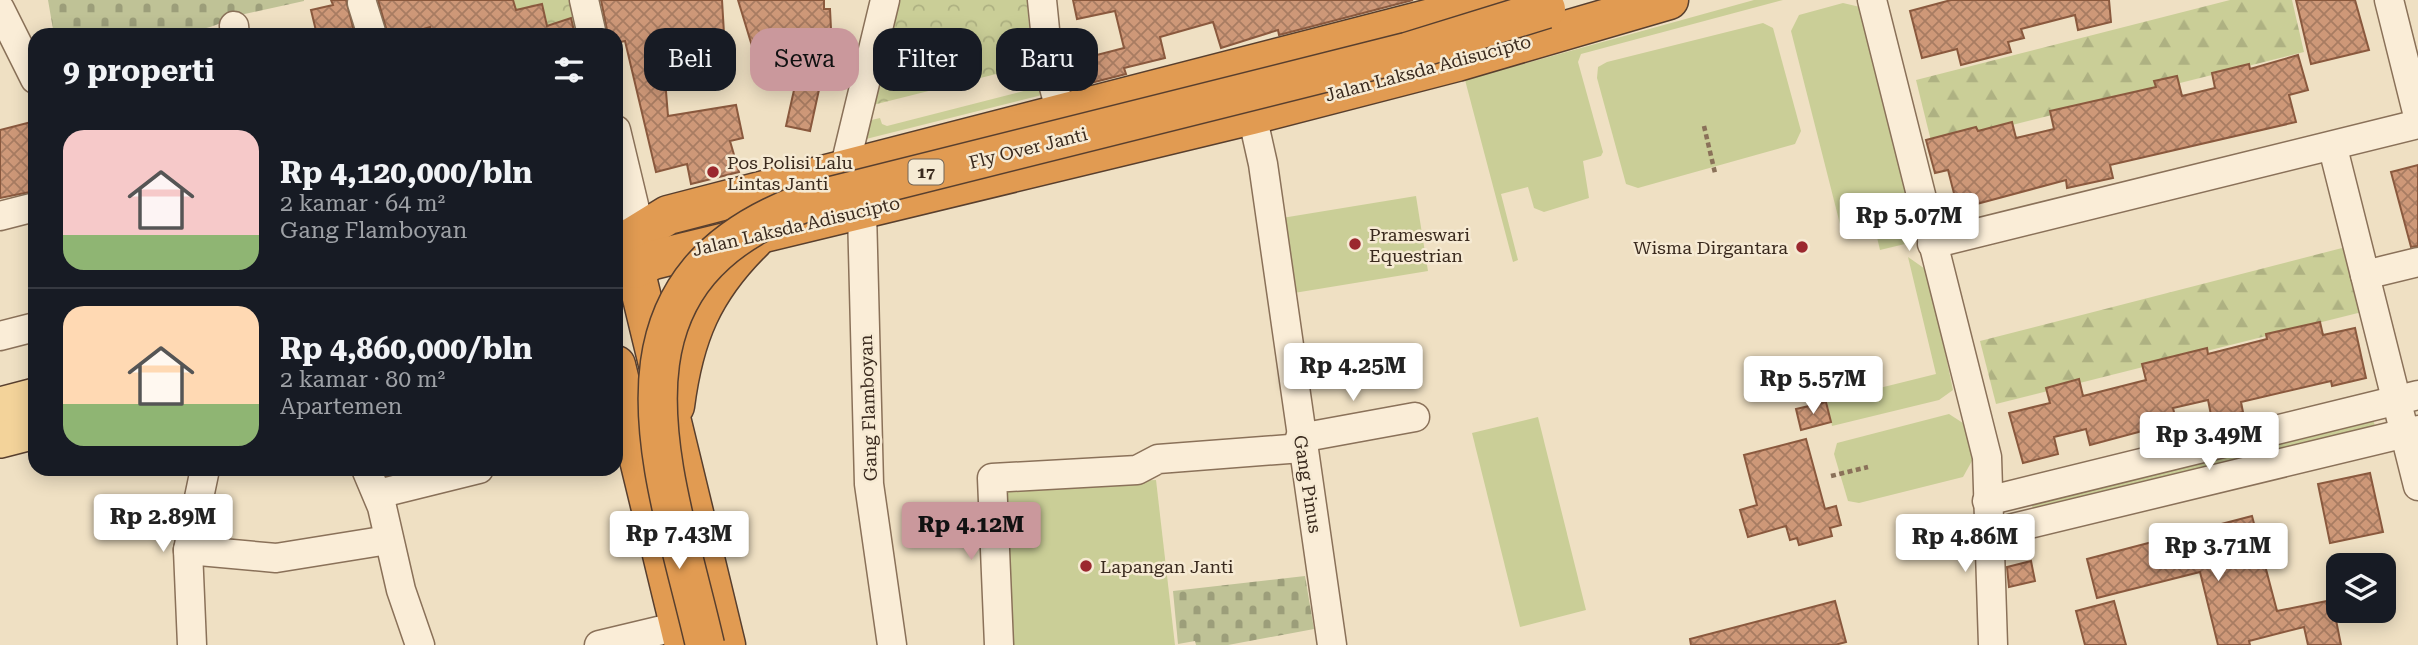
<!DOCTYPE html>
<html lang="id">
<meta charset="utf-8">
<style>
body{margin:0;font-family:"Roboto Serif",serif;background:#20242c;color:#f1f3f6;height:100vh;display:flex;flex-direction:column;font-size:26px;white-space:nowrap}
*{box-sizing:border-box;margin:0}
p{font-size:23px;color:#9ea1a6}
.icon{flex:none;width:38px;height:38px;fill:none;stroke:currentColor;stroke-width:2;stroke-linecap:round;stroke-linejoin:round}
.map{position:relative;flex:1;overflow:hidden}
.sheet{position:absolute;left:28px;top:28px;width:595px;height:448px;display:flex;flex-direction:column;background:#171b24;border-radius:21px;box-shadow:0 4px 18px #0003}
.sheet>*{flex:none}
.guide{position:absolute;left:644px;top:28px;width:665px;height:63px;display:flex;gap:14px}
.tools{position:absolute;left:2326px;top:553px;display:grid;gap:14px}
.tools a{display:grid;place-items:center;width:70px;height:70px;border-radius:14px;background:#171b24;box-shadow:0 4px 18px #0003;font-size:35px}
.price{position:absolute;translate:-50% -60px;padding:0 16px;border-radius:7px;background:#fff;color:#222;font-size:23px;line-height:46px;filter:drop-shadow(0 2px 4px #0008)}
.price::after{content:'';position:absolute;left:50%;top:42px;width:21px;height:16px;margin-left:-10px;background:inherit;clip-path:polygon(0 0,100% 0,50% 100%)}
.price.selected{background:#ca989c;color:#111}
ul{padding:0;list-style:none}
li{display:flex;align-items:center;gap:21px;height:175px;padding:0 35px}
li+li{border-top:2px solid #363941}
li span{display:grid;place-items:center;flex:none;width:196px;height:140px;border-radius:21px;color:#555}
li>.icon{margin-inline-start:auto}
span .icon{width:84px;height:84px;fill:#fffc;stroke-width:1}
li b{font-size:30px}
h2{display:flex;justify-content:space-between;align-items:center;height:84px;padding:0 35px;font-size:30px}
.pill{padding:0 24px;border-radius:21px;background:#171b24;box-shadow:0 4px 18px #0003;font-size:24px;line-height:63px}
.pill.selected{background:#ca989c;color:#111}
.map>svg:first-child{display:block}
</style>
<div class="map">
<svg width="2418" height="645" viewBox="0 0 2418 645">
<defs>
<pattern id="forest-firs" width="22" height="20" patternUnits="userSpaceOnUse" patternTransform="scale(1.75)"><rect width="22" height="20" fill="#cace97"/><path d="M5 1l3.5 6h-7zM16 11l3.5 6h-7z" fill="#aeb182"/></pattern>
<pattern id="cemetery-stones" width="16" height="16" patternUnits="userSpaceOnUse" patternTransform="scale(1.75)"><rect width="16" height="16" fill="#bfc296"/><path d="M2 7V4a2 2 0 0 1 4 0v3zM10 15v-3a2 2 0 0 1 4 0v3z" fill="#9c9e7a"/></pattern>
<pattern id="park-crowns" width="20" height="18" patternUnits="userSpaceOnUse" patternTransform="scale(1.75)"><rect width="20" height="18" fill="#cace97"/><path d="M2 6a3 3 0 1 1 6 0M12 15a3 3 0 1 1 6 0" fill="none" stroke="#aeb182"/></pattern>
<pattern id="building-cross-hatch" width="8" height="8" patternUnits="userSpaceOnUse" patternTransform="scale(1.75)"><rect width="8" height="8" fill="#ce9878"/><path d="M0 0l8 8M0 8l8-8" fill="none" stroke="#a87c62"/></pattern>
</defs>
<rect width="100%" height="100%" fill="#efe0c3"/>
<g fill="url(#forest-firs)">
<path d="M2230,0h62l12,52 -372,93 -16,-65z"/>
<path d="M2346,247l16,65 -366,92 -16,-63z"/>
</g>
<g fill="url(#cemetery-stones)">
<path d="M48,0h256v1l-73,16c-35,26 -132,18 -177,18z"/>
<path d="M1305,576l9,53 -86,16h-32l-1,-4 -17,3 -5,-53z"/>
</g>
<g fill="url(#park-crowns)">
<path d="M435,0h149l8,35h-147z"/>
<path d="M896,0h131l5,65 -163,41z"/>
</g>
<g fill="#cace97">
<path d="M1754,0h29l-202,54 -3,8 25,90 -2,4 -18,5 6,37 -45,14 -10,-4 -6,-21 -27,7 17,66 -5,2 -48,-182z"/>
<path d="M1843,3l17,4 56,223 -7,13 -29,7 -4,-17 -14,-6 -20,5 -51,-201 8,-16z"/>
<path d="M1763,23l10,5 28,103 -6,13 -157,44 -12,-4 -29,-106 1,-11 9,-5z"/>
<path d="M1039,87l7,7 -184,46 5,-19 13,-3 2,6 5,2z"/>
<path d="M1416,196l12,75 -134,22 -12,-75z"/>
<path d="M1908,257l20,14 25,119 -14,10 -107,26 -5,-25 109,-27z"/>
<path d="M1949,414l17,11 7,34 -10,18 -104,26 -11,-2 -14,-47 3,-11z"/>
<path d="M1538,417l48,193 -66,17 -48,-194z"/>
<path d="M2373,419l2,7 -339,84 -4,-3 2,-5z"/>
<path d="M1156,480l19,165h-164l-7,-159z"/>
</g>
<g fill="url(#building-cross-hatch)" stroke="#8a593e" stroke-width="2">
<path d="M331,0h15l9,35h-38l-6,-25 22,-5z"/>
<path d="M378,0h135l3,10 26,-6 5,22 24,-8 4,17h-143l-2,-8 -26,8 -1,-3 -15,3z"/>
<path d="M601,0h121l4,67 -33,3v6l-28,3 3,37 68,-11 7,33 -13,3 9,31 -48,12 -4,-20 -31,8 -31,-131 -9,2v-8h-8z"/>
<path d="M738,0h86v9h6l1,20 -17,1 7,33 -62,6z"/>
<path d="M1073,0h340l-134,35 -1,-5 -57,18 -8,-26 -53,15 5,21 -41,10 2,6 -55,14 -4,-20 8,-2 2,-6 47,-12 -9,-37 -38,8z"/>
<path d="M1951,0h158l2,22 -33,8 -3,-15 -54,14 3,9 -16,4 3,10 -50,13 -4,-16 -35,9 -12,-47z"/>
<path d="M2296,0h59l14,50 -58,14z"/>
<path d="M2298,55l10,35 -19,5 7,27 -186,43 3,13 -46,10 -1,-8 -108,29 -10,-39 -13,3 -9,-33 50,-13 2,4 34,-9 4,16 38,-9 -4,-18 106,-24 -2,-6 23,-5 5,20 33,-8 -3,-15 37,-9 1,5z"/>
<path d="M820,85l-10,46 -24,-5 8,-36z"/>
<path d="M35,121v70l-35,7v-68z"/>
<path d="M2418,165v81l-7,1 -20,-75z"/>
<path d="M2320,322l3,13 32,-7 11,50 -34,8 -1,-5 -90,21 2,10 -31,8 -4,-20 -35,8 5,21 -31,8 -1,-7 -56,15 -4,-16 -32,8 4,17 -35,9 -14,-50 41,-10 -4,-15 33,-9 4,17 63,-16 -4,-16 65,-16 1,6 59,-15 -1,-5z"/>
<path d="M1826,402l5,20 -30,8 -5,-21z"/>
<path d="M1806,439l19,70 11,-3 5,19 -11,3 2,8 -33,9 -2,-7 -7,2 -4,-14 -38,11 -8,-27 17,-5 -13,-50z"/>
<path d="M2370,473l13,59 -53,11 -12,-59z"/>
<path d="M2252,516l25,95 55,-11 9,45h-33l-4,-18 -55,14 1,4h-32l-18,-73 -103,26 -10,-39z"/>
<path d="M2031,561l4,20 -26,6 -2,-20z"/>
<path d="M1835,601l11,41 -11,3h-144l-1,-6z"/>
<path d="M2114,601l12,44h-41l-9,-34z"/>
</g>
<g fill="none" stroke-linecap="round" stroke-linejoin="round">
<g stroke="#8a7159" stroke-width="31">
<g id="minor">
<path d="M584,0l8,35"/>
<path d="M1042,0l7,69 12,44"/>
<path d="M1872,0l115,457 6,188"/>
<path d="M2389,0l29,116"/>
<path d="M362,3l10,32"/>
<path d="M0,9l35,70"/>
<path d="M234,26l1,9"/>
<path d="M1252,115l11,49 69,481"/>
<path d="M616,130l24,100"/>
<path d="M2333,148l85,338"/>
<path d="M844,170l41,-170"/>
<path d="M862,212l7,272 23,161"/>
<path d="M0,216l35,-9"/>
<path d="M1932,244l486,-120"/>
<path d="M2365,275l53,-13"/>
<path d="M0,336l35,-9"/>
<path d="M1300,438l115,-21"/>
<path d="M366,469l16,38 19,83 19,55"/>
<path d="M378,494l101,-25"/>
<path d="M1987,501l431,-106"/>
<path d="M1988,534l430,-104"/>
<path d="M188,550l88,8 112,-18"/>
<path d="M192,645l-4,-95 17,-81"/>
<path d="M599,645l67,-16"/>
<path d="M999,645l-7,-167 145,-8 21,-11 144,-11"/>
</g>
</g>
<g stroke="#583f2e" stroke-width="38">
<g id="major">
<path d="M0,405l35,-9"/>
<path d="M0,440l35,-9"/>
</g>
</g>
<g stroke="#583f2e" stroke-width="41">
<g id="highway">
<path d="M616,247l52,-32 833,-215"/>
<path d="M618,252l17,17 91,376"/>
<path d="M635,269l18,-9 32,-8 567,-137 205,-53 212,-62"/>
<path d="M616,365l68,280"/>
<path d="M675,406c9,-70 28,-116 79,-166"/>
</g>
</g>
<g stroke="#8a7159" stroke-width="4.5" stroke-dasharray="5 3.5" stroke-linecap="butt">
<path d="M1704,126l11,47"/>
<path d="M1831,476l37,-9"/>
</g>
<use href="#minor" stroke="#faedd7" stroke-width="28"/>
<use href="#major" stroke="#f3d39a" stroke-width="35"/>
<use href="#highway" stroke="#e19b52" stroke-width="38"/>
<g stroke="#583f2e" stroke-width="41" stroke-linecap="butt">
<path id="highway-bridge" d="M705,645c-39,-170 -120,-361 99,-442l603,-151 139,-43"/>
</g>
<use href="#highway-bridge" stroke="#e19b52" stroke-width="38"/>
</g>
<g fill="#9b282e" stroke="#f6ead3" stroke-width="2.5">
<circle cx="713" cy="172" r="7"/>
<circle cx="1355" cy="244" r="7"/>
<circle cx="1802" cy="247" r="7"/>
<circle cx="1086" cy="566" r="7"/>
</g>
<g text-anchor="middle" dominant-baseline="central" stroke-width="5" stroke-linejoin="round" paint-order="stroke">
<rect fill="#f6ead3" stroke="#726454" stroke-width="2" x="908.5" y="159.5" width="35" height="25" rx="5"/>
<g font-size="16" font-weight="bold" fill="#3a2a1e">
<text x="926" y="172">17</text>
</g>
<g font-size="18" fill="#3a2a1e" stroke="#f6ead3">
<text transform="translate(1428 68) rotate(-15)">Jalan Laksda Adisucipto</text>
<text transform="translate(1028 148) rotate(-14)">Fly Over Janti</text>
<text transform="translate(796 226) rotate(-13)">Jalan Laksda Adisucipto</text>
<text transform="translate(868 408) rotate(-92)">Gang Flamboyan</text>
<text transform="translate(1308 484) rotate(81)">Gang Pinus</text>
</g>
<g font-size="18" fill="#3a2a1e" stroke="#f6ead3" text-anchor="start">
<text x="727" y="162">Pos Polisi Lalu<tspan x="727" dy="21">Lintas Janti</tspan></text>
<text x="1369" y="234">Prameswari<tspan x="1369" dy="21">Equestrian</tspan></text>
<text x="1788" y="247" text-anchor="end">Wisma Dirgantara</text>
<text x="1100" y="566">Lapangan Janti</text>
</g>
</g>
</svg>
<div class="tools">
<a><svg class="icon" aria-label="layers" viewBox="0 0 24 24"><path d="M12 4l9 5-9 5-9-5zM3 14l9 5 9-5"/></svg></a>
</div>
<b class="price" style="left:1909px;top:253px">Rp 5.07M</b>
<b class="price" style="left:1353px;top:403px">Rp 4.25M</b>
<b class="price" style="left:1813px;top:416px">Rp 5.57M</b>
<b class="price" style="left:2209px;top:472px">Rp 3.49M</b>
<b class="price" style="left:163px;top:554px">Rp 2.89M</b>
<b class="price selected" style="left:971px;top:562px">Rp 4.12M</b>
<b class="price" style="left:679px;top:571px">Rp 7.43M</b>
<b class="price" style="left:1965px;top:574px">Rp 4.86M</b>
<b class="price" style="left:2218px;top:583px">Rp 3.71M</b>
<div class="guide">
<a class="pill">Beli</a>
<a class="pill selected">Sewa</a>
<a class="pill">Filter</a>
<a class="pill">Baru</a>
</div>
<section class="sheet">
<h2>9 properti<svg class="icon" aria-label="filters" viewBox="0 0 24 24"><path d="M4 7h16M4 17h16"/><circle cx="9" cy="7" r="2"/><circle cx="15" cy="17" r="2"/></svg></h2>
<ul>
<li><span style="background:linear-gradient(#f6c9c9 75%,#8fb573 0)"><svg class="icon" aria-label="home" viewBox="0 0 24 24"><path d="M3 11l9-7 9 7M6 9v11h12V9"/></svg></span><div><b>Rp 4,120,000/bln</b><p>2 kamar · 64 m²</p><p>Gang Flamboyan</p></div></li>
<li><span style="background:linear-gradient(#ffd9b3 70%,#8fb573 0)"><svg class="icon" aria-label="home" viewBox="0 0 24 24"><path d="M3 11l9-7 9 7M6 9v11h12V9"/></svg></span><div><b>Rp 4,860,000/bln</b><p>2 kamar · 80 m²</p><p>Apartemen</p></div></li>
</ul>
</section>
</div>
